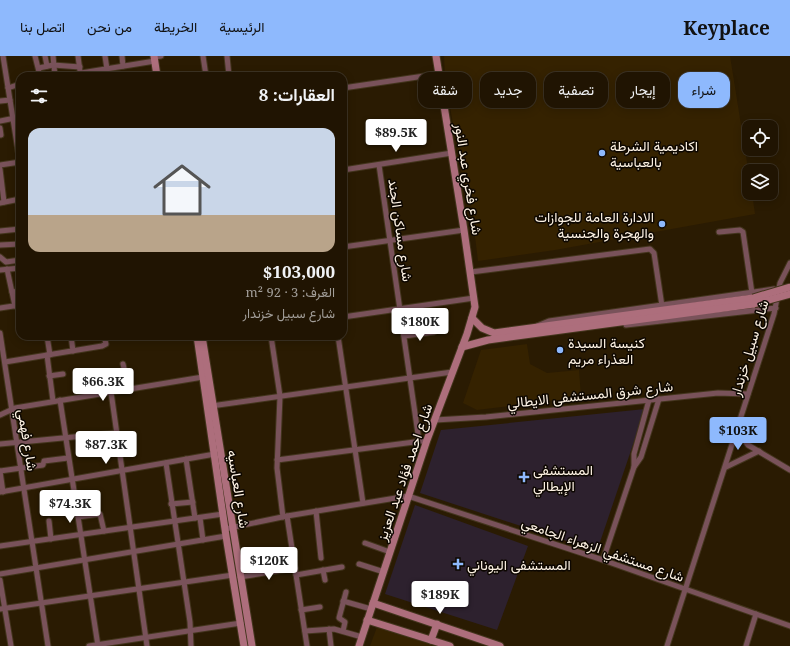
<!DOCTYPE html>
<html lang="ar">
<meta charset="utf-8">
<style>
body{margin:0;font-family:"Noto Serif",Vazirmatn,serif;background:#2d2111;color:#f1f3f6;direction:rtl;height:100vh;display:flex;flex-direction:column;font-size:15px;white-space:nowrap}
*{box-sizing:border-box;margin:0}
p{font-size:13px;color:#a29e99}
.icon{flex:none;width:22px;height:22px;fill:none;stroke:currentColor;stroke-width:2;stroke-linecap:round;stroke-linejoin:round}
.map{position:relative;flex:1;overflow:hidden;direction:ltr}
.details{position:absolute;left:16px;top:16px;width:331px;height:268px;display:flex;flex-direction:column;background:#201402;border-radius:12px;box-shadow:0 2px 10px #0003,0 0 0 1px #3d3324;direction:rtl}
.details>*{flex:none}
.guide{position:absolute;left:359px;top:16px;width:371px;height:36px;direction:rtl;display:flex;gap:8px}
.tools{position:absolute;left:742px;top:64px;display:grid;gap:8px}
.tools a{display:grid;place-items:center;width:36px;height:36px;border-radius:8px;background:#201402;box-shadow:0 2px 10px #0003,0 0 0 1px #3d3324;font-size:20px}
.price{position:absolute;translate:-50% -34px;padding:0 9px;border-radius:4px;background:#fff;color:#222;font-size:13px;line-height:26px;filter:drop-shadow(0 1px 2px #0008)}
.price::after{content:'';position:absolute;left:50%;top:24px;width:12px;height:9px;margin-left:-6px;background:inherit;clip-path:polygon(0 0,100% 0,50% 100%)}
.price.active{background:#8eb9fd;color:#111}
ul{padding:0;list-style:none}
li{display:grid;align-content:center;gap:8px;height:212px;padding:0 12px}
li+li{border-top:1px solid #3d3324}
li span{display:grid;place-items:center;height:124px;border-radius:12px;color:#555}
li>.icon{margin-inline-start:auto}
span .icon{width:72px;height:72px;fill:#fffc;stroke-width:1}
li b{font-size:17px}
h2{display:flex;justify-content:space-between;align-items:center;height:48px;padding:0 12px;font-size:17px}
.tag{padding:0 14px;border-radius:12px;background:#201402;box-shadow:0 2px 10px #0003,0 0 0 1px #3d3324;font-size:14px;line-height:36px}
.tag.active{background:#8eb9fd;color:#111}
header{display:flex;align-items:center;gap:24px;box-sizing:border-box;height:56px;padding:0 20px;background:#8eb9fd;color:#111}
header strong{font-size:19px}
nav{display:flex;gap:22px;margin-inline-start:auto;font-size:14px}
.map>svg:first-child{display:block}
</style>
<header>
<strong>Keyplace</strong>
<nav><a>الرئيسية</a><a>الخريطة</a><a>من نحن</a><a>اتصل بنا</a></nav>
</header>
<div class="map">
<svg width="790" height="590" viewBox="0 0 790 590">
<rect width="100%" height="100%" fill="#2a1b02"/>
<g fill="#352200">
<path d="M444,0h286l19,119v18h3l3,21 -200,36 -77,11 -9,-74h-5l-19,-109z"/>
<path d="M527,288l3,20 17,9 32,-3 2,27 -104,13 -14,-7 18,-53z"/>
<path d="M377,571l49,16 9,3h-65z"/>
</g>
<g fill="#2d212e">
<path d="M645,353l-48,142 -177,-58 21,-63z"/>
<path d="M415,449l113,41 -31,84 -112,-36z"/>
</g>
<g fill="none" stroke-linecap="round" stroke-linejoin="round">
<g stroke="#43351d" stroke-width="7">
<g id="street">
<path d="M3,0l17,107"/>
<path d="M35,0l5,20"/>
<path d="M45,0l2,10"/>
<path d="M53,0l2,20"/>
<path d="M78,0l2,15"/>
<path d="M105,0l2,13"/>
<path d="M122,0l1,10"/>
<path d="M203,0l3,20"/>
<path d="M227,0l2,20"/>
<path d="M154,1l7,-1"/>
<path d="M39,12l14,-3 27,2"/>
<path d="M81,17l74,-12"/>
<path d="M8,32l12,-4"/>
<path d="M343,32l95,-14"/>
<path d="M0,45l10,-1"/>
<path d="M0,65l20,-4"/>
<path d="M0,72l1,7"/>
<path d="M0,109l20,-3"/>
<path d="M379,109l40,276"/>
<path d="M0,113l4,33"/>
<path d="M343,114l109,-17"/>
<path d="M0,147l20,-4"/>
<path d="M0,175l20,-2"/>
<path d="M719,176l21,-2 3,2 9,61"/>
<path d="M0,189l20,-1"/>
<path d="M343,191l121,-17"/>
<path d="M0,201l6,5 14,-2"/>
<path d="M7,213l8,37"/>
<path d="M0,214l20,-2"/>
<path d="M471,216l179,-23 4,4 8,53"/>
<path d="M12,236l8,-1"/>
<path d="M0,252l20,-3"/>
<path d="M343,261l131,-19"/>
<path d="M626,269l150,-17"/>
<path d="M537,270l12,-5 225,-32"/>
<path d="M0,277l48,313"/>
<path d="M47,280l3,19"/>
<path d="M71,280l2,15"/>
<path d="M271,280l9,60 -3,72 6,49"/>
<path d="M338,280l25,167"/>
<path d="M404,280l30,-4"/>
<path d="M202,281l10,-1"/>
<path d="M47,299l6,46"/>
<path d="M5,306l97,-16 4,-2 -2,-8"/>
<path d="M123,308l6,25"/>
<path d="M49,320l14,-2"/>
<path d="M111,336l36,254"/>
<path d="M60,344l38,246"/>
<path d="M211,350l241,-34"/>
<path d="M0,359l15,-7 188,-31"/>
<path d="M435,364l51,-3 232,-24 30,1"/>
<path d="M736,373l12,16 42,25"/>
<path d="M0,388l115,-11"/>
<path d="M186,403l9,59"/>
<path d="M277,404l145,-19"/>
<path d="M166,407l24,159 1,24"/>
<path d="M634,411l7,-10 18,-58"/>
<path d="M726,411l33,-16"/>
<path d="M0,415l43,-6 1,-4 24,-3"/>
<path d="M0,415l3,21"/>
<path d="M0,436l215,-38"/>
<path d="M171,448l22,-2"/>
<path d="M316,455l5,47"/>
<path d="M287,460l20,130"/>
<path d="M78,461l22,-3 4,17"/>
<path d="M200,462l3,22"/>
<path d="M49,465l2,18"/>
<path d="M225,473l62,-13 121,-20 195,64 187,66"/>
<path d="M365,487l25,9"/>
<path d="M0,490l223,-32"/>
<path d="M603,504l31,-93v-13l15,-54"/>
<path d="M359,508l25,8"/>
<path d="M323,514l2,10"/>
<path d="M0,518l226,-38"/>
<path d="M296,519l46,-8"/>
<path d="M240,521l55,-9"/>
<path d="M0,524l11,66"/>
<path d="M343,545l28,8"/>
<path d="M0,553l233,-34"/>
<path d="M301,554l19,-3"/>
<path d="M329,573l2,17"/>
<path d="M305,575l29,-2 28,8"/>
<path d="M343,575l2,-9 -6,-4 7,-26"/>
<path d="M89,590l152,-23"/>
<path d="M667,590l107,-332 6,-31 10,-20"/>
<path d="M746,590l10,-32"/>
</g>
</g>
<g stroke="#43351d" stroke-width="9">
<g id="secondary">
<path d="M154,0l3,20"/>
<path d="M472,262l10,10 12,5 259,-35"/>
<path d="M197,280l29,200 18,110"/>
<path d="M202,280l50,310"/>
<path d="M462,291l26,-7 266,-36"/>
<path d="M373,547l127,43"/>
<path d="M367,564l83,26"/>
<path d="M431,584l6,-16"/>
<path d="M359,590l68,-206 40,-106 8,-27 -11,-77 -28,-174"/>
</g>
</g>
<use href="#street" stroke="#79525a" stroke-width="5"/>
<use href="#secondary" stroke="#ad6e7c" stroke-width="7"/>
<g stroke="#43351d" stroke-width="9" stroke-linecap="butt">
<g id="secondary-bridge">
<path d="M753,242l37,-11"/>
<path d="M754,248l36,-10"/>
</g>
</g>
<use href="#secondary-bridge" stroke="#ad6e7c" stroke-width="7"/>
</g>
<g fill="#8eb9fd" stroke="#0d0701" stroke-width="1.5">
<circle cx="602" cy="97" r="4"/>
<circle cx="662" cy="168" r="4"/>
<circle cx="560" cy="294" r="4"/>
<path d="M522 415h4v4h4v4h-4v4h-4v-4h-4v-4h4z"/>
<path d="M456 502h4v4h4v4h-4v4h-4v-4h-4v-4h4z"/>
</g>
<g text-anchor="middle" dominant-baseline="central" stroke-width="3" stroke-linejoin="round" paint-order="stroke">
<g font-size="14" fill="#fdf2e3" stroke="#0d0701" text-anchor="start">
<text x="610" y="89">اكاديمية الشرطة<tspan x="610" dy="16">بالعباسية</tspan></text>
<text x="654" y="160" text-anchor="end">الادارة العامة للجوازات<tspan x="654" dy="16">والهجرة والجنسية</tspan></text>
<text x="568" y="286">كنيسة السيدة<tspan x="568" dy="16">العذراء مريم</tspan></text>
<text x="533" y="413">المستشفى<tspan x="533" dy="16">الإيطالي</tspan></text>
<text x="467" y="508">المستشفى اليوناني</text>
</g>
<g font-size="14" fill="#fdf2e3" stroke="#0d0701">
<text transform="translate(469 123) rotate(81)">شارع فخري عبد النور</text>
<text transform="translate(401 174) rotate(82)">شارع مساكن الجند</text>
<text transform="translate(749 292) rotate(-73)">شارع سبيل خزندار</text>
<text transform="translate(590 338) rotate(-6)">شارع شرق المستشفى الايطالي</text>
<text transform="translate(28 384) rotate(81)">شارع فهمي</text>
<text transform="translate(404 416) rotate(-71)">شارع احمد فؤاد عبد العزيز</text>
<text transform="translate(239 433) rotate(81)">شارع العباسيه</text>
<text transform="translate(603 493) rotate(19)">شارع مستشفي الزهراء الجامعي</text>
</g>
</g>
</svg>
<div class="tools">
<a><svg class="icon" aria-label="locate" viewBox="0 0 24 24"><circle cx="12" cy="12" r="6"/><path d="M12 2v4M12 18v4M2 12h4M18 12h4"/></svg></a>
<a><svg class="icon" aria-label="layers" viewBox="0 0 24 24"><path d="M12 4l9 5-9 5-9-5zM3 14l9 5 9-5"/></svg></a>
</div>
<b class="price" style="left:396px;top:97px">$89.5K</b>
<b class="price" style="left:420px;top:286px">$180K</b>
<b class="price" style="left:103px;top:346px">$66.3K</b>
<b class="price active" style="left:738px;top:395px">$103K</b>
<b class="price" style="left:106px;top:409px">$87.3K</b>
<b class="price" style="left:70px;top:468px">$74.3K</b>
<b class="price" style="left:269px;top:525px">$120K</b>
<b class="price" style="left:440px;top:559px">$189K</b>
<div class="guide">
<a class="tag active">شراء</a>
<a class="tag">إيجار</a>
<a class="tag">تصفية</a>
<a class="tag">جديد</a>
<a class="tag">شقة</a>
</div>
<section class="details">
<h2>العقارات: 8<svg class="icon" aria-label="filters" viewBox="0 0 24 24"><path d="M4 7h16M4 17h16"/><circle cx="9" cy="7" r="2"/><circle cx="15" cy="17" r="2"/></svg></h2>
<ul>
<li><span style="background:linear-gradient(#c9d6e8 70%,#b9a48a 0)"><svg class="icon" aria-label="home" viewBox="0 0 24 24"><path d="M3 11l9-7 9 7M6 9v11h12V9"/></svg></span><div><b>$103,000</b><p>الغرف: 3 · 92 m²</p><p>شارع سبيل خزندار</p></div></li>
</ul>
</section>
</div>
